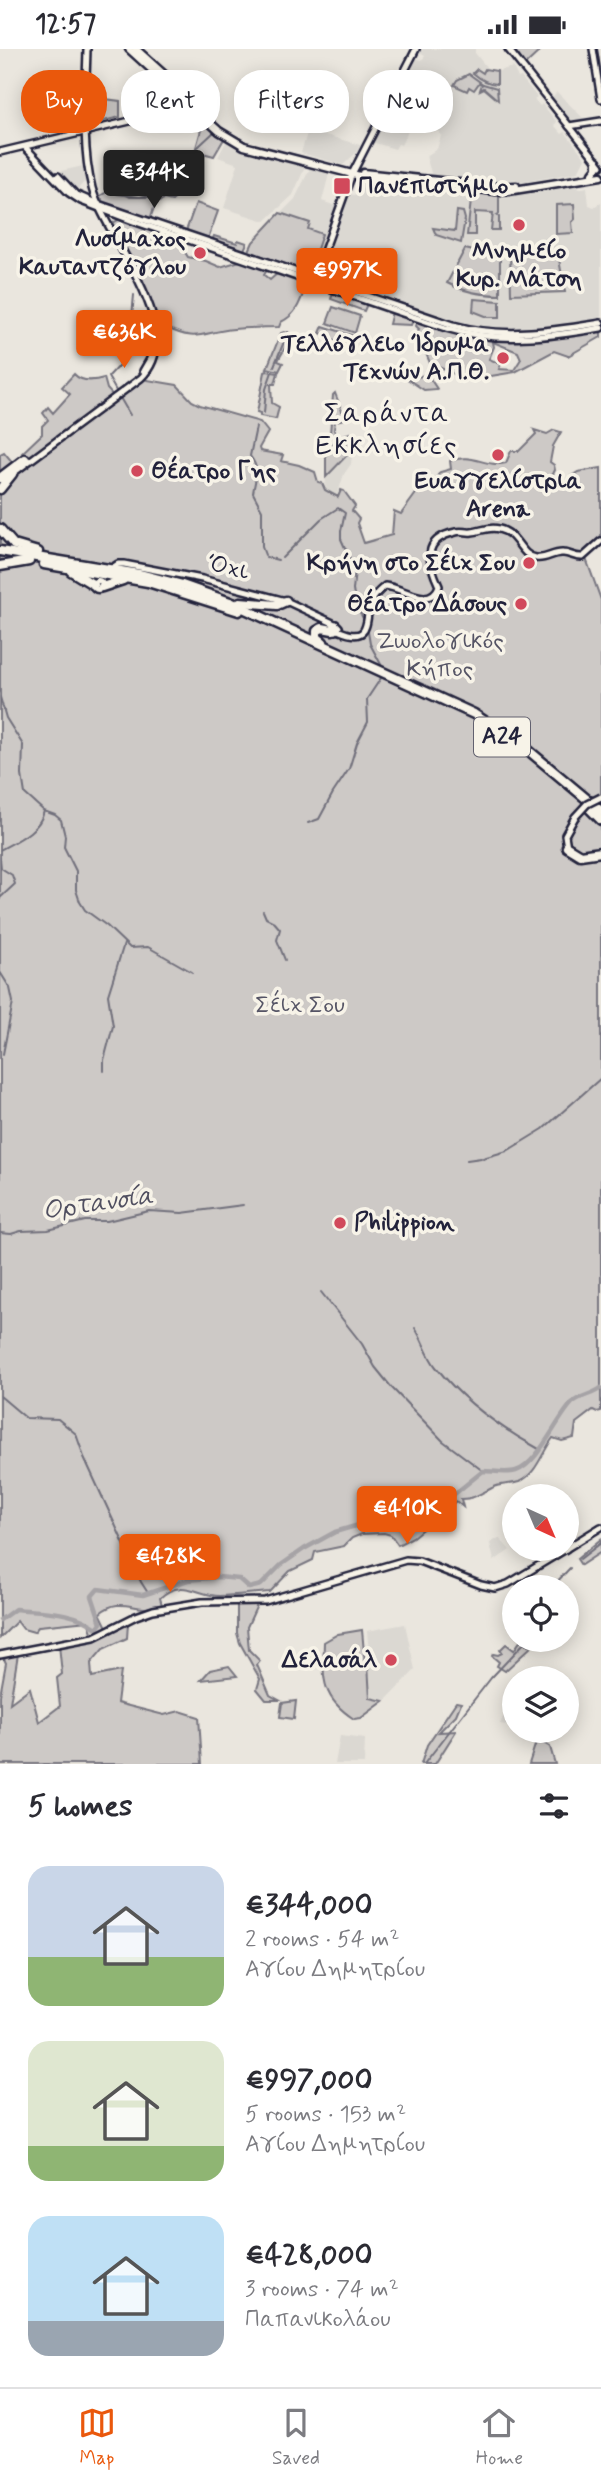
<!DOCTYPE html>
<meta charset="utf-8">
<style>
body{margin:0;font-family:Mynerve,sans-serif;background:#f7f7f7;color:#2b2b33;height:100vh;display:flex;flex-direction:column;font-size:26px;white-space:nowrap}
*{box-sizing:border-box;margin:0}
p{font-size:23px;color:#7c7c81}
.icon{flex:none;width:38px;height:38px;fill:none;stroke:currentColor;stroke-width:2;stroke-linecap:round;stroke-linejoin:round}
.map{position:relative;height:1715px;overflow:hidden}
.sheet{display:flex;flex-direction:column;background:#fff;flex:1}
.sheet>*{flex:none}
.guide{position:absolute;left:21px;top:21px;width:560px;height:63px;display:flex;gap:14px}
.needle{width:46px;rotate:136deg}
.tools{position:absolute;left:502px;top:1435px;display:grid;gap:14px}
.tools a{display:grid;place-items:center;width:77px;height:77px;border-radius:50%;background:#fff;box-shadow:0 4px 18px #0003;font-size:35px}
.price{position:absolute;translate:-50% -60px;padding:0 16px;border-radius:7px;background:#ea580c;color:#fff;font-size:23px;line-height:46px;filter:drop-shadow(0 2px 4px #0008)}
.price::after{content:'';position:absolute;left:50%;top:42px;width:21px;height:16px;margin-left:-10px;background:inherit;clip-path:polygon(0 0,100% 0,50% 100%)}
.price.selected{background:#222;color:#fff}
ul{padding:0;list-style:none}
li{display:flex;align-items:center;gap:21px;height:175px;padding:0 28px}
li span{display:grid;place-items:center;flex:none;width:196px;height:140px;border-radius:21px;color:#555}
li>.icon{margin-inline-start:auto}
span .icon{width:84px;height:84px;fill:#fffc;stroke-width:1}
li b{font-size:30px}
h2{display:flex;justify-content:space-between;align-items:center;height:84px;padding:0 28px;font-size:30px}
.pill{padding:0 24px;border-radius:28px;background:#fff;box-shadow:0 4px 18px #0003;font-size:24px;line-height:63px}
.pill.selected{background:#ea580c;color:#fff}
.status{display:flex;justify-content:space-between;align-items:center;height:49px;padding:0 35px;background:#fff;direction:ltr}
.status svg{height:19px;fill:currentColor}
.tabs{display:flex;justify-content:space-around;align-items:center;height:98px;border-top:2px solid #e1e1e2;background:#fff;font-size:19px;color:#7c7c81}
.tabs a{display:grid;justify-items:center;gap:4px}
.tabs .selected{color:#ea580c}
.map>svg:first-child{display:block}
</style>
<div class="status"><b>12:57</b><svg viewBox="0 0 49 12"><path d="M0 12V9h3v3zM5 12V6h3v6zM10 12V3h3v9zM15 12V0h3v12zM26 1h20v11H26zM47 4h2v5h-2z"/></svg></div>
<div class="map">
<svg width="601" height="1715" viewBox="0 0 601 1715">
<rect width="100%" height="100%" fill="#eae6de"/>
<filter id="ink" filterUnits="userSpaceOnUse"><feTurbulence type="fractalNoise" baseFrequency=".0143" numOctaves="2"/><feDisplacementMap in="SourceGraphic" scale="14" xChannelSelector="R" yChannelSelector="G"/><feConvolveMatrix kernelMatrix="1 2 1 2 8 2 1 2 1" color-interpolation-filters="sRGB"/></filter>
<g filter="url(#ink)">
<g fill="#dbd8d2">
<path d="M419,0h56v4l12,15 11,3 15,-4 5,11 3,-1 16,20 -3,2 6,7 2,-2 15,18 -3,3 8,9 3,-2 20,26 -7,14 -58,11 -5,-4 -24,4 -55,-5 -5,-5 -5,-17 11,-7 4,-13 -4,-9 -11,-6 -14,2 -11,22 -3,-1 -3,5 -23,-7 43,-84 7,2 3,-4 -7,-4z"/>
<path d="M557,43l27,27 -1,1 -13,2 -19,-24z"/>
<path d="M308,81l52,15 -3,7 -14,13 -42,-12z"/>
<path d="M227,91l21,12 57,15 -12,28 -28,26 -41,-13 14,-44 -20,-7z"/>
<path d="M83,117l2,15 -8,9 -8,-10 -1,1 -6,-6 -1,-4z"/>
<path d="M311,117l19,4 -8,31 19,7 7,-14 7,1 2,-10 4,-6 139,15 76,-10 2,5 9,-2 2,18 5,2 7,-5v118l-74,11 -51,-4 -31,-7 -198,-69 4,-8 44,-44z"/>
<path d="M350,403l2,2 -1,10 -7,10 -7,22 -12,-7 1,-12z"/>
<path d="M499,1489l11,12 -16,11 -4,-18z"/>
<path d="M405,1575l10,46 -29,30 -16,-3 -2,-33 2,-1 -3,-32z"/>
<path d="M514,1654v24l-14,-3 8,-18z"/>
<path d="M340,1687l25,3 -1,25h-29z"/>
</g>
<g fill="#cdc9c6" stroke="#787680" stroke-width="2" fill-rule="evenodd">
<path d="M514,0h28l-17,16z"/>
<path d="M477,20l6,4 2,-4 12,2v13c-9,0 -17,-5 -24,-11z"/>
<path d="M469,25l14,10 14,4 1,12 -14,-12 -4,2 2,-6 -3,-1 -5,7 -5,-3 -2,4 -13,-6 3,-5z"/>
<path d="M90,48l30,4v16l-25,6 -4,-3z"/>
<path d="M203,74h4l17,16 -10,17 -19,-5z"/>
<path d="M183,103l10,3 -14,40 -7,6 -9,-2 -8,6 -5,14 -49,-17 1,-3 -4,-2 9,-5h14l9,5h23l10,-8 -1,-8 14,-7 3,-14 6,1 2,-4 -6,-1z"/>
<path d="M472,143l27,3v19l-2,1 2,2v13h-8l2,-17 -18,-1v23h-8z"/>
<path d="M196,154l22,8 -10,28 -22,-8z"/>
<path d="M574,155l1,15 -3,3 1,11 -17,1v-29z"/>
<path d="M457,162l6,1 2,7 -4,24 -25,-8 -3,-7 22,3z"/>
<path d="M280,164l30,10 -2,6 14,5 -13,39 -60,-22 4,-9z"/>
<path d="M120,170l56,19 12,19 18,4 14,6 20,-6 27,9 -3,5 6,5 8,-7 29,10c-6,16 -9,31 -26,39l-2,5c-15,0 -30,1 -45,2 -33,3 -36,15 -71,-3l1,-2 -8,-8 -15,-37 -27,-51 -1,-5z"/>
<path d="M214,187l23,7 1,-3 9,3 -3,7 -4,1 -28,-10z"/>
<path d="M465,200l17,4 18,1v41c-20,0 -36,-3 -53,-12z"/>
<path d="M510,205h48l7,38 -54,2z"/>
<path d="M333,243l34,12 -3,7 -33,-12z"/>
<path d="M474,250l26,2v16h-12l-15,-6z"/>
<path d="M333,258l27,9 -5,17 -28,-10z"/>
<path d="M392,263l21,8 -2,5 -22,-1z"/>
<path d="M418,272c22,7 45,17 69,19 35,3 77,-5 114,-10v7l-33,19 -14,-5 -39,21 -48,8 -37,-17 -13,-31 2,-3 -3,-3zM493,293l25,10 3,7 -7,11 -15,-1 2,-5 -12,-5 5,-12z"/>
<path d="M323,277l31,10 -1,3 -12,3 -10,-3v-2l-11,-4z"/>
<path d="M284,283l10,3 -2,10 -6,-1c-1,7 -6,11 -8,17l5,2 -4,8 -12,-3 14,-35z"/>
<path d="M267,322l11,2 -3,11h-4l1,19 7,4 -3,12 -16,-3v-3l-3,-1 8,-40z"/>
<path d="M74,325c8,9 20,7 30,4l3,11 9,10 26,-20 35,6 15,16 8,4 60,17 8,10 -9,16 1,3 23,4 -2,6 18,4 16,7 3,10 4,1 3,7 13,7 3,-7 3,1 11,15 -3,5 7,8 -2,4 7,20 28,-8 2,-24 7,3 19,-26 13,-5 7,-11 11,-3 -1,-8c21,-9 36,7 56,2l5,-12h8l17,-17 -2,-4 13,4 7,-4 7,2 -8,14 -3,16 4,3 1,5 -4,8 1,2 4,-4 -1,9 5,-2 4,3 6,-9 8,-5 23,-4v68l-12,14 -5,3 17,47v811l-4,1 -4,-2 -17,13 -2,15 -12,3 -9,-3c-11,14 -16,36 -34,44 -9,3 -19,1 -27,6 -12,6 -18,11 -31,11l2,8 -7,-6 -43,36 -15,8 -7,-10 -7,-2 -22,1 -10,4 -8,8 -29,6 -2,8 -23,11 -20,21c-17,1 -35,4 -51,4 -20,0 -38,-19 -59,2l2,7c-6,1 -12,3 -18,3 -18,-2 -28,-8 -44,5l8,16 -15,6 -5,-14 -49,5 -5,6 -11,-3 -6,-8 -17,17v-1184l4,-2 9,11 12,-7 -3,-3 20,-19v-8l6,-6 -5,-7 5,-6 5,6 17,-19 -8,-7z"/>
<path d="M427,325l10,15 -13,1 -15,-10z"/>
<path d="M335,344l10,26 -10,2 -1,9 3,7 13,-4v3l-14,3 -6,-5 3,-39z"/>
<path d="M353,390l-2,12 -25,26v-21l5,-13 11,2z"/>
<path d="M601,1490v13l-20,13 -4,-6z"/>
<path d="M237,1554h21l-11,24 2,23 11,11 -3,4 13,30 9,5h-13l-9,-11 3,-10 -20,-36 -3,-10z"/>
<path d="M128,1574l-1,15 -24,11 -12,14 1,14 29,-6 -4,32 47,12 16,-4 19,6 3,47h-202v-69l6,-32 -3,-6h-3l18,-3 -8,49 20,-15 9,34 21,-16 -3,-28 5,-4 -3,-29 38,-7z"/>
<path d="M362,1581l3,33 3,1 2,34 14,3 -23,17 -7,1c-34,-22 -31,-42 -30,-77l14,-8z"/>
<path d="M521,1591h8l-3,4 5,3 -26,24 -8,-5 2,-4 -7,-6 1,-2 5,1 4,-2 -2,-3 6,-6 8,6z"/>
<path d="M229,1617l8,10 -36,4 9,-10z"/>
<path d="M296,1652l-2,18 -14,-2 2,-14z"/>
<path d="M456,1653l5,1 -5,12 -17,17 17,-1 -21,33h-14l6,-19z"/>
<path d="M537,1690l13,8 5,17h-26z"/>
</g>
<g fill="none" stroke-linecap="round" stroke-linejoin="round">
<g stroke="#716f7b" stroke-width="2">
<path d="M117,145l23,3 28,-7 15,-29 31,-29"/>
<path d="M274,317l14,-34"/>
<path d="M264,364l2,-24 6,-17"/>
<path d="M130,366l-22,-38 13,-14 11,-46 2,-22"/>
<path d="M256,378l-6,29c11,14 5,22 3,37l9,17v37l3,8"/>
<path d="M266,508l12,3"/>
<path d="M282,509l39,-39 17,-11 7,5 -4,18v8l14,31 -2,20 2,13 10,19"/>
<path d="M368,583l2,12 14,26"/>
<path d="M0,648l6,21 17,27 -1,30 3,19 19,17c-4,20 -28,30 -44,39"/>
<path d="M44,762l11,4 6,5 4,16 -1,11 12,24v19l4,12 5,8 22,16 23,22 18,-1 44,25"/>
<path d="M308,774l11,-4 14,-26 16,-24 8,-26 11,-21 -1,-23 16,-24"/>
<path d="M0,809l1,10 11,7 3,9 -15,14"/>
<path d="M263,862l3,7 8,4 6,7 -3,11 8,20"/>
<path d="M0,923l10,16 3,14 -10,52"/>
<path d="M104,1022v-11l9,-34 -5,-31 16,-51"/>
<path d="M483,1109l24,-7 36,-22 58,-51"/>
<path d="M467,1111l14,-2"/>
<path d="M0,1184l11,1 10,-3 27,-1 37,-9h22l42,-10 33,2 61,-8"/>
<path d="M321,1243l41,52 13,23 17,21 51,53 40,30"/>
<path d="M415,1279c8,12 12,28 21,39 27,34 66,62 103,82"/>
<path d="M0,1347l26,22 32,1 18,15 8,23 34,74 23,51 7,11"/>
<path d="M580,1510l21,-16"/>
<path d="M552,1538l18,-19"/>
<path d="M424,1715l67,-86 36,-38"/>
</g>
<path stroke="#a6a3a6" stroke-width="4.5" d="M0,1571l15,-11c29,3 57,1 82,19l4,-5 -9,-27 6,-7 45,6 45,-15 30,-3 21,2 10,9 12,-3 20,-20 23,-16 31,-17 27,-8 20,2 34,-1 67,-54c9,0 24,3 33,0 22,-7 40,-51 56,-68 8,-8 21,-8 29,-15"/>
<g stroke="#22223b" stroke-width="10">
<g id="secondary">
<path d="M508,0l93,117"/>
<path d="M593,0l8,50"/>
<path d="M569,77l32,-5"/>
<path d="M25,98l44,46 12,8 52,20 313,107c52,16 103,9 155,0"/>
<path d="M0,103l151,-36 39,-5 16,1"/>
<path d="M58,127l17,18 23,10 355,121c50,14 97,6 148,-2"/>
<path d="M314,230l38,-105 64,-125"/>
<path d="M143,322l7,-12 2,-14"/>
<path d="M12,425l129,-96c50,-48 -36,-140 -49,-190 -11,-43 -6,-95 -5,-139"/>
<path d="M112,519l6,-4h6l78,15 84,22 47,22"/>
<circle cx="98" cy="536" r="4.5"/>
<path d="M336,575l3,3 -3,4 -4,-3z"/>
<path d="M340,582c31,13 25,-10 30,-27 3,-8 9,-13 15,-18 17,1 45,24 54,0 -11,-24 -18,-47 17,-54 6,-2 11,1 16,0 10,-1 17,-6 27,-3 19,4 21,27 37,29 10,2 17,-6 27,-5 7,0 12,5 20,4l18,-16"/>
<path d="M567,798l-2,-12 10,-18"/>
<path d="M567,1499l34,-21"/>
<path d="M0,1606l94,-18 42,-21 17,-6 49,-8 63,-1 141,-41 13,1 62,24 14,3 13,-4 58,-35"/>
</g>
</g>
<g stroke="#22223b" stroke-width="11">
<g id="primary">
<path d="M129,0l90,82 25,15 116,30 136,15h12l93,-15"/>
<path d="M136,0l52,47"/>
<path d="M363,124l134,14 19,-1"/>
<path d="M593,124l4,-5v-7"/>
</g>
</g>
<g stroke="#22223b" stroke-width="13">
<g id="highway">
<path d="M0,429l25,-19"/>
<path d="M0,440l12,-15"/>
<path d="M0,480l14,16 24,7"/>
<path d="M0,502l139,23 43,11 48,17 244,112 54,36 73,61"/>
<path d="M44,515l104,18 91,29"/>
<path d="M0,517l29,-5"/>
<path d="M71,522l23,14"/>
<path d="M102,538l21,-7"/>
<path d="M240,553l37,3 9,-4"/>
<path d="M323,593l-6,-5v-6l5,-3 11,2"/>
<path d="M587,757l14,14"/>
<path d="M567,798l13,8 21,-3"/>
</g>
</g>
<use href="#secondary" stroke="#f7f3e8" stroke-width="5"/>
<use href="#primary" stroke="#f7f3e8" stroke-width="6"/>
<use href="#highway" stroke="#f7f3e8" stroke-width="8"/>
<g stroke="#22223b" stroke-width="10" stroke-linecap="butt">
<path id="secondary-bridge" d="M575,768l12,-13 14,-7"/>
</g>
<use href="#secondary-bridge" stroke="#f7f3e8" stroke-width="5"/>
</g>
</g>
<g fill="#d1495b" stroke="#f7f3e8" stroke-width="2.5">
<rect x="333" y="128" width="18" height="18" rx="3.5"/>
<circle cx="519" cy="176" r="7"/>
<circle cx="200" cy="204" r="7"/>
<circle cx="503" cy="309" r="7"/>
<circle cx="498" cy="406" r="7"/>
<circle cx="137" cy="422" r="7"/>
<circle cx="529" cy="514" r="7"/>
<circle cx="521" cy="555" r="7"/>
<circle cx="340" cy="1174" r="7"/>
<circle cx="391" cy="1611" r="7"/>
</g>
<g text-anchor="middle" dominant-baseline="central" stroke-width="7" stroke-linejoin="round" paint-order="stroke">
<rect fill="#f7f3e8" stroke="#62616f" stroke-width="2" x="474" y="668.5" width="56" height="39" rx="5"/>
<g font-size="23" font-weight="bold" fill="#22223b">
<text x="502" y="688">Α24</text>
</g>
<g font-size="24" font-weight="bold" fill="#22223b" stroke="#f7f3e8" text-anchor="end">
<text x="358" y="137" text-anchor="start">Πανεπιστήμιο</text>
<text x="186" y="190">Λυσίμαχος<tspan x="186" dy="28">Καυταντζόγλου</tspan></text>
<text x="519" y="202" text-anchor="middle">Μνημείο<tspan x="519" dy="28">Κυρ. Μάτση</tspan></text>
<text x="489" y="295">Τελλόγλειο Ίδρυμα<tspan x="489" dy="28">Τεχνών Α.Π.Θ.</tspan></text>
<text x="151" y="422" text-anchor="start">Θέατρο Γης</text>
<text x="498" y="432" text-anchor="middle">Ευαγγελίστρια<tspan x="498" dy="28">Arena</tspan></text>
<text x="515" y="514">Kρήνη στο Σέιχ Σου</text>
<text x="507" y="555">Θέατρο Δάσους</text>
<text x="354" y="1174" text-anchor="start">Philippion</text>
<text x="377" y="1611">Δελασάλ</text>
</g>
<g font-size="24" fill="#22223b" stroke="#f7f3e8">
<text transform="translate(228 519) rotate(14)">Όχι</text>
</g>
<g font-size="24" fill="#555465" stroke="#f7f3e8">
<text x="440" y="592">Ζωολογικός<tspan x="440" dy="28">Κήπος</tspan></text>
<text x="300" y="956">Σέιχ Σου</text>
</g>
<g font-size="26" font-style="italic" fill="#504f60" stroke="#f7f3e8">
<text transform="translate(98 1155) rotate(-8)">Ορτανσία</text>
</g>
<g font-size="28" letter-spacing="2" fill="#22223b" stroke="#f7f3e8">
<text x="387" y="365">Σαράντα<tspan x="387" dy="32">Εκκλησίες</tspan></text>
</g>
</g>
</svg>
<div class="tools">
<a><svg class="needle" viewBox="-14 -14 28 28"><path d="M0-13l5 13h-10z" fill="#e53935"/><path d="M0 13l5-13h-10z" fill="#7c7c81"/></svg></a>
<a><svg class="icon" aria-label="locate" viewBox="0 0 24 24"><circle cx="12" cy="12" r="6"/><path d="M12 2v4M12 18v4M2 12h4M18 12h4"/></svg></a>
<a><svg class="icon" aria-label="layers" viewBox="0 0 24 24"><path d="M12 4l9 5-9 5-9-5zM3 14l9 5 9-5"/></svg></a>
</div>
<b class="price selected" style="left:154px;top:161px">€344K</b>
<b class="price" style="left:347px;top:259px">€997K</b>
<b class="price" style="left:124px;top:321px">€636K</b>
<b class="price" style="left:407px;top:1497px">€410K</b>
<b class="price" style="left:170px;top:1545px">€428K</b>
<div class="guide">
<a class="pill selected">Buy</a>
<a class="pill">Rent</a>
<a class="pill">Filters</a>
<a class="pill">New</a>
</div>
</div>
<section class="sheet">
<h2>5 homes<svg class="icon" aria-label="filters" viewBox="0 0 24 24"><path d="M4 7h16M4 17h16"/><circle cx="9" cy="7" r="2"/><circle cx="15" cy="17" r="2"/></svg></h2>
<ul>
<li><span style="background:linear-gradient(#c9d6e8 65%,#8fb573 0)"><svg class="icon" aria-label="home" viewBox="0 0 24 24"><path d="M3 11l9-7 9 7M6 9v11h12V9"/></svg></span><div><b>€344,000</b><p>2 rooms · 54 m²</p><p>Αγίου Δημητρίου</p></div></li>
<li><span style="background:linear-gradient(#dfe7d0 75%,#8fb573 0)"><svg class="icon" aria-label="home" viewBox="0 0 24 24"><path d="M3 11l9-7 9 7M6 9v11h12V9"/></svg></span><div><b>€997,000</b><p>5 rooms · 153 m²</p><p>Αγίου Δημητρίου</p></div></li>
<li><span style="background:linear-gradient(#bfe0f5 75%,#9aa5b1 0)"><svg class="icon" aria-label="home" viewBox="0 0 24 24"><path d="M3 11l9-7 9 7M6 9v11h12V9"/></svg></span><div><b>€428,000</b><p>3 rooms · 74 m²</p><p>Παπανικολάου</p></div></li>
</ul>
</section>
<nav class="tabs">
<a class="selected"><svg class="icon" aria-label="map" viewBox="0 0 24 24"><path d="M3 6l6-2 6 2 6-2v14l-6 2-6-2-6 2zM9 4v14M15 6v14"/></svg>Map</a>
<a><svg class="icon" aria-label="saved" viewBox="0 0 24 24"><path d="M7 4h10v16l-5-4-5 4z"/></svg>Saved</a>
<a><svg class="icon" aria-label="home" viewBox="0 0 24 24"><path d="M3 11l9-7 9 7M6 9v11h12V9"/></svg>Home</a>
</nav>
